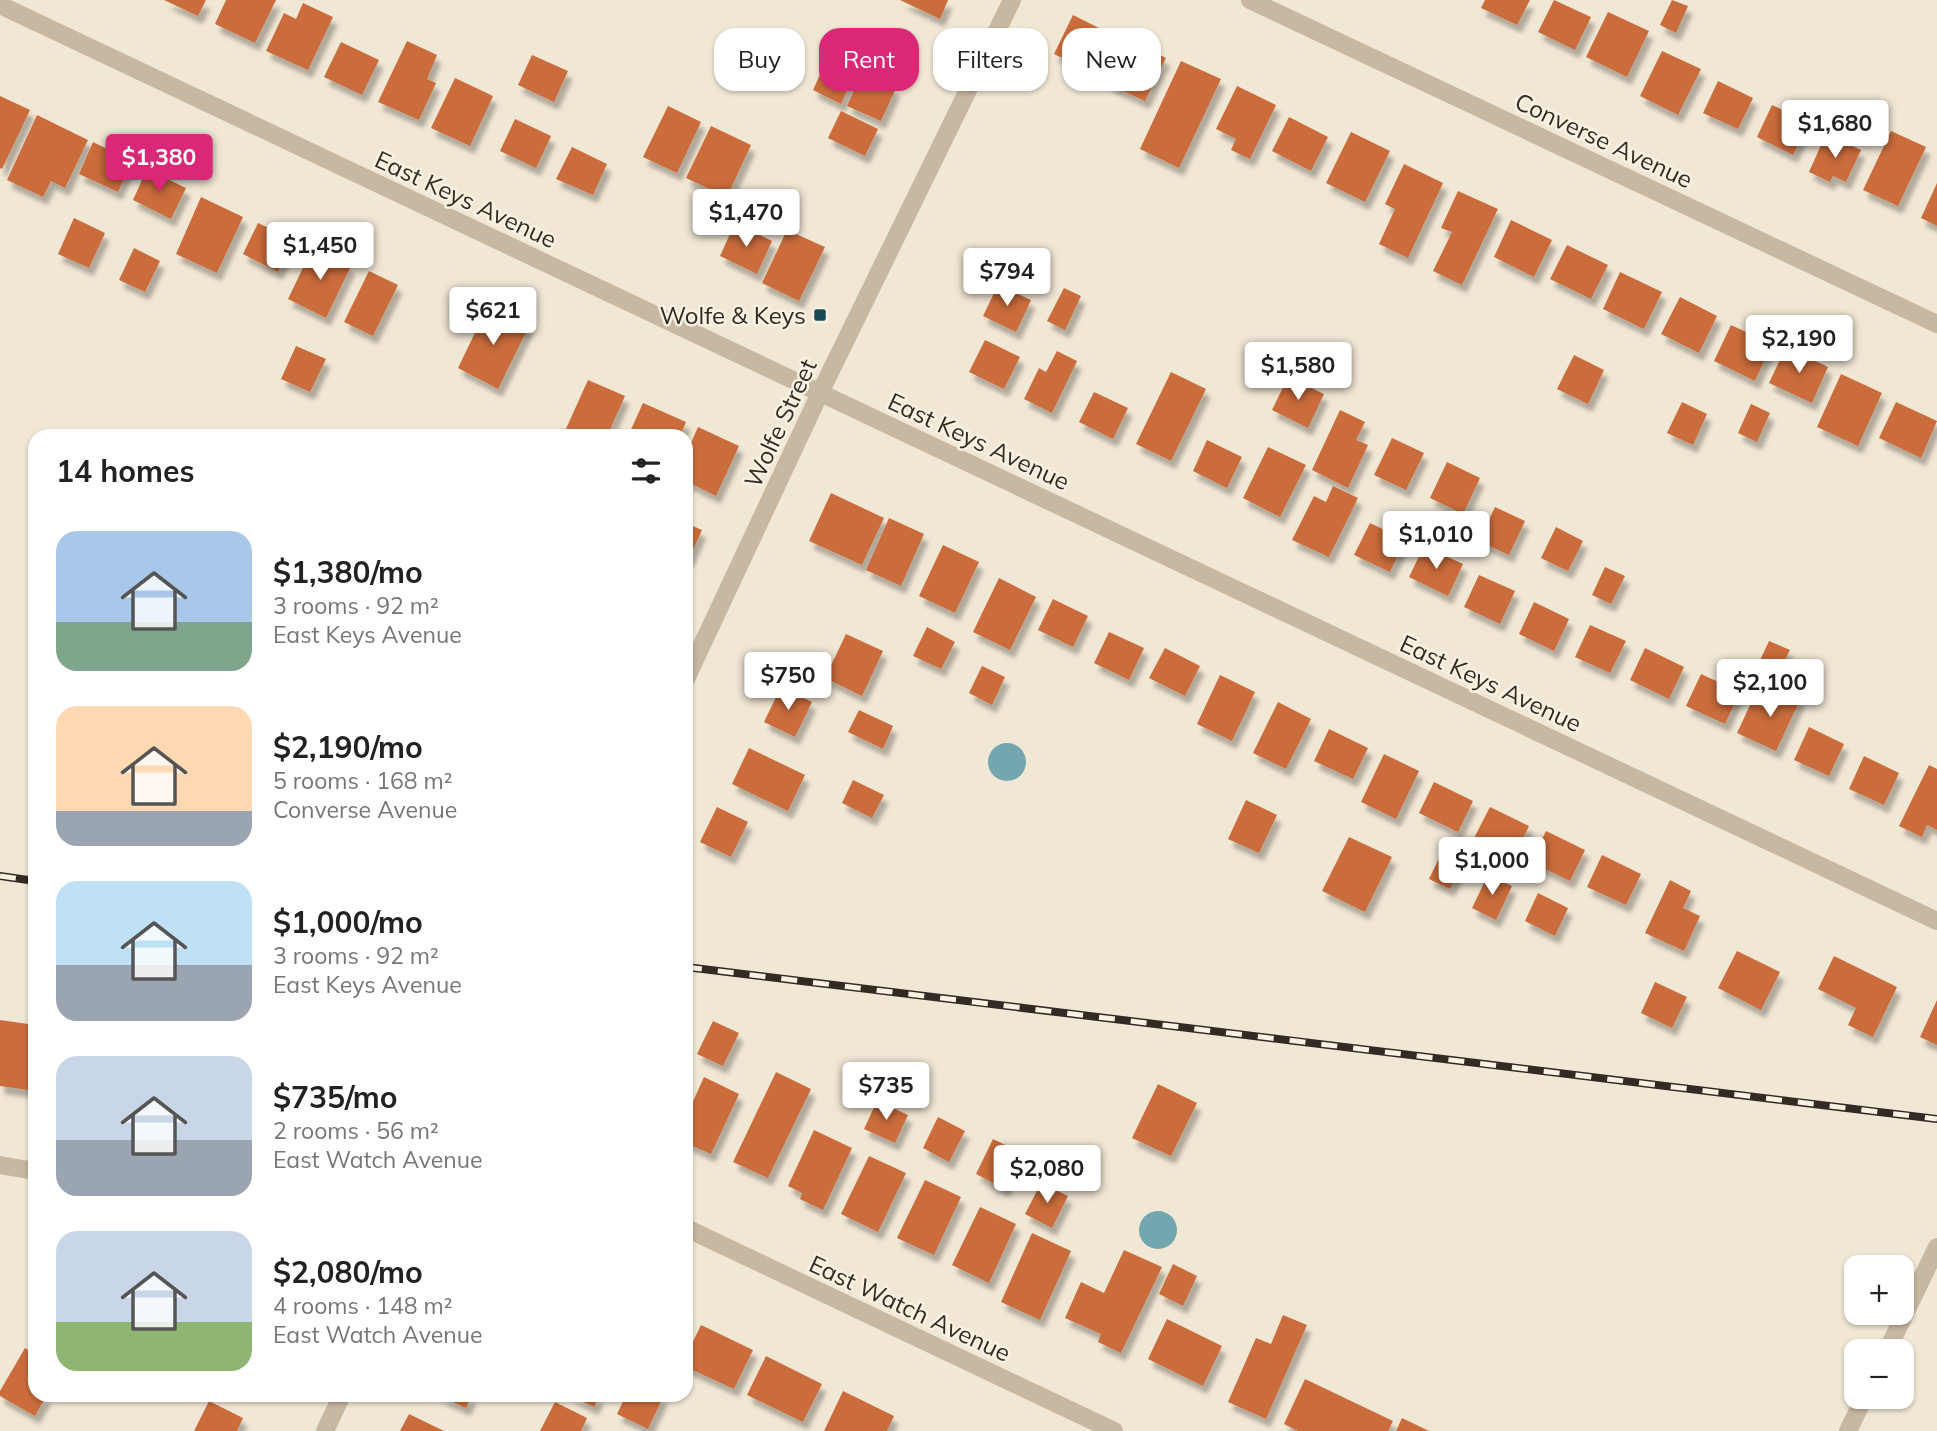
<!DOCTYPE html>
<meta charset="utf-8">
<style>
body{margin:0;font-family:Mulish,sans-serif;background:#f6f6f6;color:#222;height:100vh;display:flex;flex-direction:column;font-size:26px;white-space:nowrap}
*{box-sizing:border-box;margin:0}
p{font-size:23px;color:#767676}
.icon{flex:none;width:38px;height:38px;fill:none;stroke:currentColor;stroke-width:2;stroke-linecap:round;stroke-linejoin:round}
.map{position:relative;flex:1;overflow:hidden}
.panel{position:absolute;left:28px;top:429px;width:665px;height:973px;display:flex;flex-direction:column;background:#fff;border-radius:21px;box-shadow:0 2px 5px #0004}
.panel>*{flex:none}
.hud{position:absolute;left:714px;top:28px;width:665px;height:63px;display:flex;gap:14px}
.buttons{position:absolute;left:1844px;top:1255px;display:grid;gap:14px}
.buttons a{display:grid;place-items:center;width:70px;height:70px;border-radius:14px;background:#fff;box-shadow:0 2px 5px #0004;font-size:35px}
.price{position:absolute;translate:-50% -60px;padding:0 16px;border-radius:7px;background:#fff;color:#222;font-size:23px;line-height:46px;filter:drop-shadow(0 2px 4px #0008)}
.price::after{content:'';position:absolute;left:50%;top:42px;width:21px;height:16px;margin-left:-10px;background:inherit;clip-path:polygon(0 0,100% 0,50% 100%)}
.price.active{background:#db2777;color:#fff}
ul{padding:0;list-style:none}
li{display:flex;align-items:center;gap:21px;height:175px;padding:0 28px}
li span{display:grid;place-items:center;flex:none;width:196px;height:140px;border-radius:21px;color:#555}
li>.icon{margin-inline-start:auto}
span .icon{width:84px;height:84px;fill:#fffc;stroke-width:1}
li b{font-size:30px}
h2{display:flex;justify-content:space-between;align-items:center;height:84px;padding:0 28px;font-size:30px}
.pill{padding:0 24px;border-radius:21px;background:#fff;box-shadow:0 2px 5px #0004;font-size:24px;line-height:63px}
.pill.active{background:#db2777;color:#fff}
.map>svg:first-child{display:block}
</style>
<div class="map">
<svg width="1937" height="1431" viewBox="0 0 1937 1431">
<defs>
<filter id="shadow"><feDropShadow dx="4.5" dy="8" stdDeviation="2" flood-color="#0004"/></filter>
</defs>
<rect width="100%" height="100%" fill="#f1e7d5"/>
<g fill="#74a6af">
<circle cx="1007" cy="762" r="19"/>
<circle cx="1158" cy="1230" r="19"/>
</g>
<g fill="#ca6c3a" filter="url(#shadow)">
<path d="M164,0h42l-8,16z"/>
<path d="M226,0h50l-21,43 -40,-19z"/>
<path d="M900,0h48l-8,19z"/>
<path d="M1485,0h45l-13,25 -36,-17z"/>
<path d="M1554,0l37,17 -16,33 -37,-18z"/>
<path d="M1672,0l16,6 -12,27 -16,-8z"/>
<path d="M303,3l30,14 -25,53 -42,-19 18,-38 12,6z"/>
<path d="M1608,12l41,19 -22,46 -41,-20z"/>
<path d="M1073,15l36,18 -18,39 -37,-18z"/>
<path d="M1129,40l37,18 -21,43 -37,-17z"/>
<path d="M407,41l30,14 -10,24 9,4 -17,37 -41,-18z"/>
<path d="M341,42l38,18 -17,35 -38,-18z"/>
<path d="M1662,51l39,18 -23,46 -38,-19z"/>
<path d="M532,55l36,16 -14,31 -36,-17z"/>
<path d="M828,57l29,13 -16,34 -28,-14z"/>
<path d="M1181,61l40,18 -42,89 -39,-19z"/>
<path d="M862,72l34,16 -15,33 -34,-15z"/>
<path d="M455,78l38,18 -23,50 -39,-18z"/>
<path d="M1718,81l35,17 -15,31 -35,-16z"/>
<path d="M1237,86l39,19 -26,54 -19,-9 5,-11 -20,-10z"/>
<path d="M0,96l30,14 -28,59 -2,-1z"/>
<path d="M1772,105l37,17 -16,33 -36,-18z"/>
<path d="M668,106l33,16 -24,51 -34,-16z"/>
<path d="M841,111l37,18 -13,27 -37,-18z"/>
<path d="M37,115l51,25 -23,48 -14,-7 -8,16 -36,-17z"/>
<path d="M1289,117l39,20 -17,34 -39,-20z"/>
<path d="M515,119l36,17 -15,32 -36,-17z"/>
<path d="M711,126l40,19 -24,52 -41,-19z"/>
<path d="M1891,131l35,16 -28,59 -35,-16z"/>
<path d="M1351,132l39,19 -25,51 -39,-19z"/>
<path d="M1826,134l35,16 -15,32 -13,-6 -3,6 -21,-10z"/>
<path d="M93,142l39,19 -14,31 -39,-18z"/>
<path d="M572,147l35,17 -14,31 -37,-16z"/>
<path d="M1404,164l39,19 -35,75 -29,-14 16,-35 -10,-5z"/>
<path d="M147,169l39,19 -15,31 -38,-19z"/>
<path d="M1937,183v43l-16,-8z"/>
<path d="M1458,191l40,18 -36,76 -29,-14 19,-39 -11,-4z"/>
<path d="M201,197l42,20 -26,56 -41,-19z"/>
<path d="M74,218l31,15 -16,35 -31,-14z"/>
<path d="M1511,220l41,20 -18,37 -40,-20z"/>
<path d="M258,223l36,17 -16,32 -35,-18z"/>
<path d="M735,223l37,18 -15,33 -37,-18z"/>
<path d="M787,230l38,17 -26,54 -37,-18z"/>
<path d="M1567,245l41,20 -17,34 -41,-20z"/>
<path d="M313,247l38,19 -25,52 -38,-19z"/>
<path d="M134,248l26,13 -15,31 -26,-12z"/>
<path d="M369,271l29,14 -25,51 -29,-14z"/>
<path d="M1620,272l42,20 -18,37 -41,-20z"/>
<path d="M998,285l33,15 -15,32 -33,-16z"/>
<path d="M1064,288l17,8 -16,34 -18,-9z"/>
<path d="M1680,297l37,19 -18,37 -38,-19z"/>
<path d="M488,306l41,20 -31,63 -40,-21z"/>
<path d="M1731,325l41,19 -17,37 -41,-20z"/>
<path d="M985,340l35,17 -16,32 -35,-17z"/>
<path d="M296,346l30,13 -16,33 -29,-13z"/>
<path d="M1786,347l42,20 -16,36 -43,-20z"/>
<path d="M1057,351l20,10 -25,52 -28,-14 15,-31 7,4z"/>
<path d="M1574,355l30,15 -16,34 -31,-15z"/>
<path d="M1171,372l35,17 -35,72 -35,-17z"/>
<path d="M1841,374l41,19 -24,53 -41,-19z"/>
<path d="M1288,377l36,17 -16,34 -36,-18z"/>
<path d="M588,380l37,16 -18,40h-32l-10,-5z"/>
<path d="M1094,392l34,16 -15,31 -34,-17z"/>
<path d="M1682,402l25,12 -14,31 -26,-12z"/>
<path d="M1896,402l41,19 -16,37 -42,-20z"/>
<path d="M643,403l43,19 -6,14h-52z"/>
<path d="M1751,404l19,9 -13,29 -19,-9z"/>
<path d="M1340,410l25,12 -9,18 12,5 -20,43 -36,-18z"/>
<path d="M698,427l41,19 -23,50 -30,-15v-27z"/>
<path d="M1392,438l32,15 -18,37 -32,-15z"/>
<path d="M1207,440l35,17 -15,31 -34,-17z"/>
<path d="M1268,447l38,18 -26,52 -37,-19z"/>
<path d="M1447,462l33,16 -17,36 -33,-16z"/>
<path d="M1333,486l25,12 -29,59 -37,-17 22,-44 12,6z"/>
<path d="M831,493l53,25 -22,47 -53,-24z"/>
<path d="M1495,507l30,14 -16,34 -30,-14z"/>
<path d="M889,518l35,16 -23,52 -35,-16z"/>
<path d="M686,523l16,7 -13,29 -3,-1z"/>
<path d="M1370,523l35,17 -15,32 -36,-17z"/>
<path d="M1556,527l27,14 -15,30 -27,-13z"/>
<path d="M943,545l36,17 -24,51 -36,-17z"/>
<path d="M1424,546l39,18 -15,32 -39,-19z"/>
<path d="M1605,567l20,9 -14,28 -19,-9z"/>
<path d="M1479,575l36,16 -15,33 -36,-17z"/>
<path d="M999,578l37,19 -26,53 -37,-18z"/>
<path d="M1053,599l35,17 -15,31 -35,-17z"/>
<path d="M1534,602l35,17 -15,32 -35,-17z"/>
<path d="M1590,625l36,16 -16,32 -35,-16z"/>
<path d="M927,627l28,15 -14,27 -28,-13z"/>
<path d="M1109,632l35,16 -15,32 -35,-17z"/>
<path d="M846,634l37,17 -21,45 -37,-18z"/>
<path d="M1769,641l21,9 -16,32 -20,-9z"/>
<path d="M1165,648l35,18 -15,30 -36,-18z"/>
<path d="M1645,648l39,19 -15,32 -39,-19z"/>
<path d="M982,666l23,11 -13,28 -23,-12z"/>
<path d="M1701,674l39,18 -15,32 -39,-18z"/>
<path d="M1220,675l35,17 -23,49 -35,-17z"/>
<path d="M781,687l31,15 -17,35 -31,-15z"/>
<path d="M1776,687l25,11 -25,53 -39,-18 15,-32 14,7z"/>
<path d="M1278,702l33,17 -25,50 -33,-16z"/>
<path d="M859,710l34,16 -10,23 -35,-17z"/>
<path d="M1809,727l35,17 -15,32 -35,-16z"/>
<path d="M1329,729l39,19 -15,31 -39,-18z"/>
<path d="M749,748l56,27 -17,36 -56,-27z"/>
<path d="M1384,754l35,17 -23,48 -35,-17z"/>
<path d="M1864,756l35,17 -15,32 -35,-16z"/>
<path d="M1929,765l8,4v61l-10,-5 -5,12 -23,-11z"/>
<path d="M853,780l31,15 -12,23 -30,-15z"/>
<path d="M1434,782l39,19 -15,31 -39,-19z"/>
<path d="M1246,800l31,15 -18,38 -31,-14z"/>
<path d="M717,807l31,15 -17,35 -31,-15z"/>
<path d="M1490,807l39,19 -15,31 -40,-19z"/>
<path d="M1546,831l39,19 -15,31 -39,-19z"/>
<path d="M1349,837l43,20 -27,55 -43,-21z"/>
<path d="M1444,848l21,10 -15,31 -21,-10z"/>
<path d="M1602,855l39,19 -15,31 -39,-18z"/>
<path d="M1488,875l24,11 -16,34 -24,-12z"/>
<path d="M1670,880l21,11 -8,17 17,8 -16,35 -39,-18z"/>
<path d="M1538,893l30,15 -13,28 -30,-15z"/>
<path d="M1737,951l43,21 -19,38 -43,-22z"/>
<path d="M1834,956l63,31 -24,50 -25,-12 8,-17 -38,-19z"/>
<path d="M1655,982l32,15 -15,31 -31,-15z"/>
<path d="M1937,1000v45l-17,-8z"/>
<path d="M0,1020l35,5v66l-35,-5z"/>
<path d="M713,1021l26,12 -16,33 -26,-12z"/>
<path d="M776,1072l35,17 -43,89 -35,-16z"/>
<path d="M704,1077l35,17 -28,60 -25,-11v-26z"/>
<path d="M1158,1084l39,19 -26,53 -39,-18z"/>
<path d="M877,1101l31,14 -13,28 -31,-14z"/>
<path d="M938,1117l27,14 -16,31 -26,-14z"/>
<path d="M814,1130l38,18 -29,62 -23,-11 2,-6 -14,-7z"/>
<path d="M993,1139l29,14 -17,36 -29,-15z"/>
<path d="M869,1156l37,17 -28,59 -37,-18z"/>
<path d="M925,1180l36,17 -27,58 -37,-17z"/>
<path d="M1041,1183l27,13 -16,32 -27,-14z"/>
<path d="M980,1207l36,17 -27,59 -37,-18z"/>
<path d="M1032,1233l39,18 -31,69 -39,-18z"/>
<path d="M1124,1250l38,17 -41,86 -23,-11 3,-8 -36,-16 16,-36 23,11z"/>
<path d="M1173,1264l24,12 -14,30 -24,-12z"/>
<path d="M1283,1315l24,10 -41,94 -38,-17 28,-64 15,6z"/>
<path d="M1167,1319l55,27 -19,40 -55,-27z"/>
<path d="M701,1325l52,25 -19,39 -48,-22v-11z"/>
<path d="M25,1348l10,6v41h12l-12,21 -35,-20v-5z"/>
<path d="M766,1356l56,28 -19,38 -56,-27z"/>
<path d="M1305,1379l88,42 -5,10h-90l-14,-7z"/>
<path d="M843,1391l51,25 -7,15h-63z"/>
<path d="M437,1395h35l-6,13z"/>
<path d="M569,1395h31l-6,12z"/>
<path d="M626,1395h38l-16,34 -31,-15z"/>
<path d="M209,1401l34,17 -6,13h-43z"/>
<path d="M555,1402l32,16 -6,13h-41z"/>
<path d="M409,1414l35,17h-44z"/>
<path d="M1402,1418l27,13h-33z"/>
</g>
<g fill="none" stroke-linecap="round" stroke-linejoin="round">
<g stroke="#c9b8a1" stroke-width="18">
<path d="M1250,0l687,324"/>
<path d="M0,5l1937,916"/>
<path d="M686,679l134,-286 192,-393"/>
<path d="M0,1165l35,6"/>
<path d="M686,1228l428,203"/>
<path d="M325,1431l17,-36"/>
</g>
<g stroke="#c9b8a1" stroke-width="18">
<path d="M1887,1351l50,-104"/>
<path d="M1848,1431l17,-35"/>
</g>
<g stroke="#332a24" stroke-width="8">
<g id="rail">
<path d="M0,876l35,5"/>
<path d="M686,967l1251,152"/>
</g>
</g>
<use href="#rail" stroke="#f9f1e1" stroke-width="5" stroke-dasharray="16" stroke-linecap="butt"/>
</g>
<rect fill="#194b55" stroke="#f9f1e1" stroke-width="2.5" x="813" y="308" width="14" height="14" rx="3.5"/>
<g text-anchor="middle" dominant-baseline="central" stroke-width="5" stroke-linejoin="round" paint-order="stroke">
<g font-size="24" fill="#332a24" stroke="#f9f1e1">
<text transform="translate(1604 140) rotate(25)">Converse Avenue</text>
<text transform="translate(466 199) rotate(25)">East Keys Avenue</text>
<text transform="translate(780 423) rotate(-65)">Wolfe Street</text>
<text transform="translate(979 441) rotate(25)">East Keys Avenue</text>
<text transform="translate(1491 683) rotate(25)">East Keys Avenue</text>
<text transform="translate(910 1308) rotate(25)">East Watch Avenue</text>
</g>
<g font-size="24" fill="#332a24" stroke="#f9f1e1" text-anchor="end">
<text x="806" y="315">Wolfe &amp; Keys</text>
</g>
</g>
</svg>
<div class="buttons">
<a>+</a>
<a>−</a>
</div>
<b class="price" style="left:1835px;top:160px">$1,680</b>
<b class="price active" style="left:159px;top:194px">$1,380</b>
<b class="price" style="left:746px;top:249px">$1,470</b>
<b class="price" style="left:320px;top:282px">$1,450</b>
<b class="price" style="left:1007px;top:308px">$794</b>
<b class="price" style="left:493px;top:347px">$621</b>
<b class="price" style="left:1799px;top:375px">$2,190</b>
<b class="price" style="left:1298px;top:402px">$1,580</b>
<b class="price" style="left:1436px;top:571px">$1,010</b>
<b class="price" style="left:788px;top:712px">$750</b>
<b class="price" style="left:1770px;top:719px">$2,100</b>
<b class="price" style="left:1492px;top:897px">$1,000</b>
<b class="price" style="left:886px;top:1122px">$735</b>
<b class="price" style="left:1047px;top:1205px">$2,080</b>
<div class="hud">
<a class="pill">Buy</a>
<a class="pill active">Rent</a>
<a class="pill">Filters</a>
<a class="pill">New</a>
</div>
<section class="panel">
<h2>14 homes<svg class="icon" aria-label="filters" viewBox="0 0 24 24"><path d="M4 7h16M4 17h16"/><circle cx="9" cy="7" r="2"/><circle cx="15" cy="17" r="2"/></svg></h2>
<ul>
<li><span style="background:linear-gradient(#a9c7e8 65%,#7fa58c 0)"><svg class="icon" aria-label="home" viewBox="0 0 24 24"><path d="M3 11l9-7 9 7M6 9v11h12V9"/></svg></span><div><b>$1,380/mo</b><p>3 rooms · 92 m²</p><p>East Keys Avenue</p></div></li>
<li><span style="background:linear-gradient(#ffd9b3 75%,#9aa5b1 0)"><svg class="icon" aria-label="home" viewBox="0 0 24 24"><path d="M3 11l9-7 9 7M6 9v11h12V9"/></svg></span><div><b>$2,190/mo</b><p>5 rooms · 168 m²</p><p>Converse Avenue</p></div></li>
<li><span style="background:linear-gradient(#bfe0f5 60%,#9aa5b1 0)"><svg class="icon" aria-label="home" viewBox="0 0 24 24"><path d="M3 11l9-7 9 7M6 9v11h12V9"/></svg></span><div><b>$1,000/mo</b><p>3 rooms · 92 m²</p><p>East Keys Avenue</p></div></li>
<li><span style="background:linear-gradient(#c9d6e8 60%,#9aa5b1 0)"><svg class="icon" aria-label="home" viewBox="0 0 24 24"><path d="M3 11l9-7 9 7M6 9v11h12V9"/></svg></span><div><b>$735/mo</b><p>2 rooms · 56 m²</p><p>East Watch Avenue</p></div></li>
<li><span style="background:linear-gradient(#c9d6e8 65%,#8fb573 0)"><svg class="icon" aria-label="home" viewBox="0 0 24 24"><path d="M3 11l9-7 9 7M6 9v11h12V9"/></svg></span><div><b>$2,080/mo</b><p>4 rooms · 148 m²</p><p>East Watch Avenue</p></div></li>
</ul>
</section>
</div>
